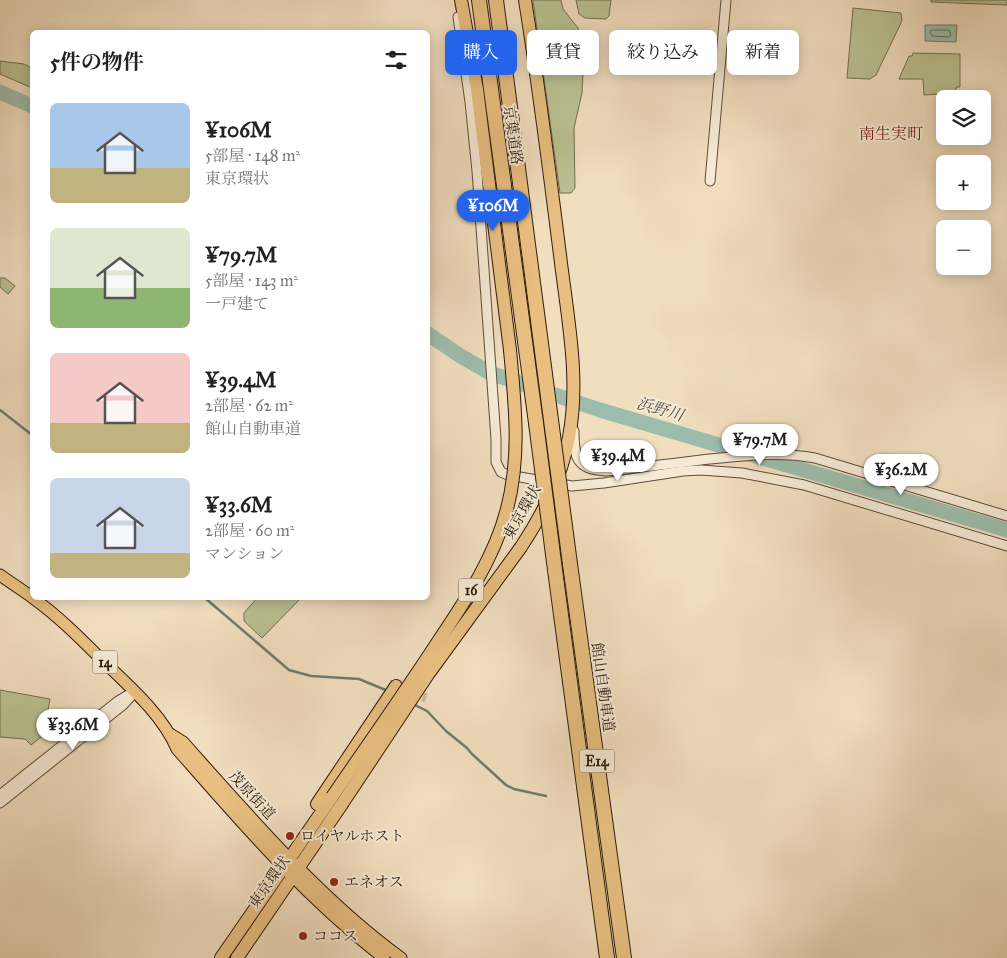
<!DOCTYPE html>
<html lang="ja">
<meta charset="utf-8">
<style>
body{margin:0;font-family:"IM FELL Great Primer","Noto Serif JP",serif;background:#f2f2f2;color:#222;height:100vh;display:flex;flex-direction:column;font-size:19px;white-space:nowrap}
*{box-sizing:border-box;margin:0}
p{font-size:16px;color:#767676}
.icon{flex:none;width:28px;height:28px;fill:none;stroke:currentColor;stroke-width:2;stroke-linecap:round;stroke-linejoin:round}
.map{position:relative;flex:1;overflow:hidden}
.details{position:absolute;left:30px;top:30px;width:400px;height:570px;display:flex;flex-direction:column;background:#fff;border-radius:8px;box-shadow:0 2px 12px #0003}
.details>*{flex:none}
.hud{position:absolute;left:445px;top:30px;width:475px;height:45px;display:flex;gap:10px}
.controls{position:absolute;left:936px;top:90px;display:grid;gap:10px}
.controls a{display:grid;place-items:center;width:55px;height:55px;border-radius:8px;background:#fff;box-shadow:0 2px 12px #0003;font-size:25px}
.price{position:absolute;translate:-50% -42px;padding:0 11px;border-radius:18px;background:#fff;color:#222;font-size:16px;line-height:32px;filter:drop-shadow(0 1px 2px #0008)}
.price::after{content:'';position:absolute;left:50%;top:30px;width:15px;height:11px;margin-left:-8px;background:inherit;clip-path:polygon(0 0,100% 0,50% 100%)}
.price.selected{background:#2563eb;color:#fff}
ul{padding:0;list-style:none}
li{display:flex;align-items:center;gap:15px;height:125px;padding:0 20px}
li span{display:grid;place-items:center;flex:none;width:140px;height:100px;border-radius:8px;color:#555}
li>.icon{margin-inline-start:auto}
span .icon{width:60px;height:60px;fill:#fffc;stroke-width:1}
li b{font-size:21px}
h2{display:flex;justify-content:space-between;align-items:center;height:60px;padding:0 20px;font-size:21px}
.tag{padding:0 18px;border-radius:8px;background:#fff;box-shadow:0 2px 12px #0003;font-size:18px;line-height:45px}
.tag.selected{background:#2563eb;color:#fff}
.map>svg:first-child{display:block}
</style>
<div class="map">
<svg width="1007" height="958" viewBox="0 0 1007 958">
<rect width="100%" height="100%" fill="#f1debf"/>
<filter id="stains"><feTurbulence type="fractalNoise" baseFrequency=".004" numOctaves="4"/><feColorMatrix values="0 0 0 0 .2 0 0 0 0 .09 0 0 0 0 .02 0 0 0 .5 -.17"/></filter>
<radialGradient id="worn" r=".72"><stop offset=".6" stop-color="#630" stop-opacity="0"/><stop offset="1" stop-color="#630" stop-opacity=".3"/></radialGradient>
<g fill="#bac192" stroke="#746e50">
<path d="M533,0h28l2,9 15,19 6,28 -2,37 -8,35 1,60 -4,5h-11z"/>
<path d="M576,0h35l-2,16 -3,3 -21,-1 -6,-4z"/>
<path d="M931,0h76v5l-76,-3z"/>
<path d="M853,8l48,5 1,8 -26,54 -6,4 -23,-1z"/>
<path d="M913,53l47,1v33h-4v6l-32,2 -1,-16h-24l10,-23h3z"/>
<path d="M0,61l24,3 8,4v20l-32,-14z"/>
<path d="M0,278h5l10,8 -7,8 -8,-7z"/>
<path d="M257,598h44l-39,40 -18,-17v-8z"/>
<path d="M0,690l50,9 -3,17 2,15 -18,14 -6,-6 -25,-2z"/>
</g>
<path fill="#9cbdac" stroke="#707c6c" d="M925,25h32l-1,17 -31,-1z"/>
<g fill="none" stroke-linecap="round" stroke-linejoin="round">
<path stroke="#646c5c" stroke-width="1" d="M932,30h17l2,5 -2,2 -17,-1 -2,-4z"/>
<g stroke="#707c6c" stroke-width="2.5">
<path d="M0,410l32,25"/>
<path d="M205,598l84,72 22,6 48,3 29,12"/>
<path d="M413,704l14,7 19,20 21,17 5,6 34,31 8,4 32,7"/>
</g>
<g stroke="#9cbdac" stroke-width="15">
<path d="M0,92l32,14"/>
<path d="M428,334l31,21 31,18 110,37 407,120"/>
</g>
<path stroke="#cab79b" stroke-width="9" stroke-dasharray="9 4.5" stroke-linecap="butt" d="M410,692l16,6"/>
<g stroke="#5e4b3a" stroke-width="11">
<g id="tertiary">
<path d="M458,17l12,85 7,69 19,268v23l5,10 7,3 64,11 32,-3 79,-12 18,-1 41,3 62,12 203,61"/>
<path d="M710,181l16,-181"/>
<path d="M574,431c0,26 2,39 32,40 31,-3 63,-7 95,-11 38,-4 76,-9 114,-2l192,58"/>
<path d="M0,795l118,-94 10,-6"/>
<path d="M0,803l123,-98 12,-13"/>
</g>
</g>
<g stroke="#2d1a0d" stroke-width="13">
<g id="primary">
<path d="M0,575l32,22"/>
<path d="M33,598c25,18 46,39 68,61 28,27 61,55 76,90 66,75 128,148 207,209"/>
<path d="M170,734l13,8c66,74 137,157 218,216"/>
</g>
</g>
<g stroke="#2d1a0d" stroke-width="14">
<g id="trunk">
<path d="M461,0l16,89 33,261"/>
<path d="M521,547c23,-35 40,-69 48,-110 11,-57 -1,-117 -8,-174 -11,-88 -22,-176 -36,-263"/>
<path d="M317,804l79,-118"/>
<path d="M221,958l111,-161"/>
<path d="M237,958l105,-154"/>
</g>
</g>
<g stroke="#2d1a0d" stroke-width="16">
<g id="motorway">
<path d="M479,0l57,423"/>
<path d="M496,0l55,420"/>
<path d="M570,564l54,394"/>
<path d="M555,570l52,388"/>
</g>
</g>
<use href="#tertiary" stroke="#f6ead5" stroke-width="9"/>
<use href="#primary" stroke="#e8bf80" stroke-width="11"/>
<use href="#trunk" stroke="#e8bf80" stroke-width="12"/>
<use href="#motorway" stroke="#e8bf80" stroke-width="14"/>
<g stroke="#2d1a0d" stroke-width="14" stroke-linecap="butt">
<g id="trunk-bridge">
<path d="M332,797c35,-51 71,-102 105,-154 28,-42 57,-84 70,-134 14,-54 8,-104 3,-159"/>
<path d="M342,804l87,-131 92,-126"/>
</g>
</g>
<g stroke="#2d1a0d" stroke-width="16" stroke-linecap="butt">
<g id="motorway-bridge">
<path d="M551,420l19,144"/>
<path d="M536,423l19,147"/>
</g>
</g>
<use href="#trunk-bridge" stroke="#e8bf80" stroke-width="12"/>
<use href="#motorway-bridge" stroke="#e8bf80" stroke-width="14"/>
</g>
<g fill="#8f2418" stroke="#f6ead5" stroke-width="2">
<circle cx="290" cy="836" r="5"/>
<circle cx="334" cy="882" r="5"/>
<circle cx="303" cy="936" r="5"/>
</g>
<g text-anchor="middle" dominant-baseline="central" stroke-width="4" stroke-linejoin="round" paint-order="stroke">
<g fill="#f6ead5" stroke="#695849" stroke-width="1">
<rect x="458.5" y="578.5" width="25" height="23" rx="4"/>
<rect x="92.5" y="650.5" width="25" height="23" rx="4"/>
<rect x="579.5" y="749.5" width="35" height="23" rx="4"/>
</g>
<g font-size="14" font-weight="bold" fill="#2d1a0d">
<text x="471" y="590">16</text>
<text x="105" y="662">14</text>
<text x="597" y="761">E14</text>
</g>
<g font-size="15" fill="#2d1a0d" stroke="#f6ead5">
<text transform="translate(513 135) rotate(82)">京葉道路</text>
<text transform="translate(522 512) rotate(-60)">東京環状</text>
<text transform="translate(603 687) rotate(82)">館山自動車道</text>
<text transform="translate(252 795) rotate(47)">茂原街道</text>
<text transform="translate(269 882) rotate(-55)">東京環状</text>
</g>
<g font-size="15" fill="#2d1a0d" stroke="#f6ead5" text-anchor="start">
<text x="300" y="836">ロイヤルホスト</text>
<text x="344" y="882">エネオス</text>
<text x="313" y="936">ココス</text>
</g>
<g font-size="16" fill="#7a1f14" stroke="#f6ead5">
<text x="891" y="133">南生実町</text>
</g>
<g font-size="16" font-style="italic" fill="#545345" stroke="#f6ead5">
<text transform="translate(660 409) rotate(16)">浜野川</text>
</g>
</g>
<rect width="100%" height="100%" filter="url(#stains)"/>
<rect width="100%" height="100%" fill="url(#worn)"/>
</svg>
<div class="controls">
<a><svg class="icon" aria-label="layers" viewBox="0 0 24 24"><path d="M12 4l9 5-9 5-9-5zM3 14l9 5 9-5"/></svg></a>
<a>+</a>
<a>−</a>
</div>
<b class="price selected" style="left:493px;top:232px">¥106M</b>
<b class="price" style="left:760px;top:466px">¥79.7M</b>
<b class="price" style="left:618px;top:482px">¥39.4M</b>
<b class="price" style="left:901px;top:496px">¥36.2M</b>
<b class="price" style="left:73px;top:751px">¥33.6M</b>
<div class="hud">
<a class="tag selected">購入</a>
<a class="tag">賃貸</a>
<a class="tag">絞り込み</a>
<a class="tag">新着</a>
</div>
<section class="details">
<h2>5件の物件<svg class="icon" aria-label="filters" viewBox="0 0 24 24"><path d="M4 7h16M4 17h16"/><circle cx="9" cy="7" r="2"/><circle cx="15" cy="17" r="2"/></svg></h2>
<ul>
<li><span style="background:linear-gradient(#a9c7e8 65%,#c2b280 0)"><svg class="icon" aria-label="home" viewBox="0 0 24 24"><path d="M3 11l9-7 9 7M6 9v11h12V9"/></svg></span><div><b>¥106M</b><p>5部屋 · 148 m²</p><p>東京環状</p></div></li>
<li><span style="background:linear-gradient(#dfe7d0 60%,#8fb573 0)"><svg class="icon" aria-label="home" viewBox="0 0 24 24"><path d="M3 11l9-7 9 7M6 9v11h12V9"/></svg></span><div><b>¥79.7M</b><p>5部屋 · 143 m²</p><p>一戸建て</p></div></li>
<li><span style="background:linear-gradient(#f6c9c9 70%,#c2b280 0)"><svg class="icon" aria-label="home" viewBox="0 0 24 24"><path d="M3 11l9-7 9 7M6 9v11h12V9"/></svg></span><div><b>¥39.4M</b><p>2部屋 · 62 m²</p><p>館山自動車道</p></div></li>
<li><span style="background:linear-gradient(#c9d6e8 75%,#c2b280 0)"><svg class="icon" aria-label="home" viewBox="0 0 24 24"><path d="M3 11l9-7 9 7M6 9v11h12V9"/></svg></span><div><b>¥33.6M</b><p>2部屋 · 60 m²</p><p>マンション</p></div></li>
</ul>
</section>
</div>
